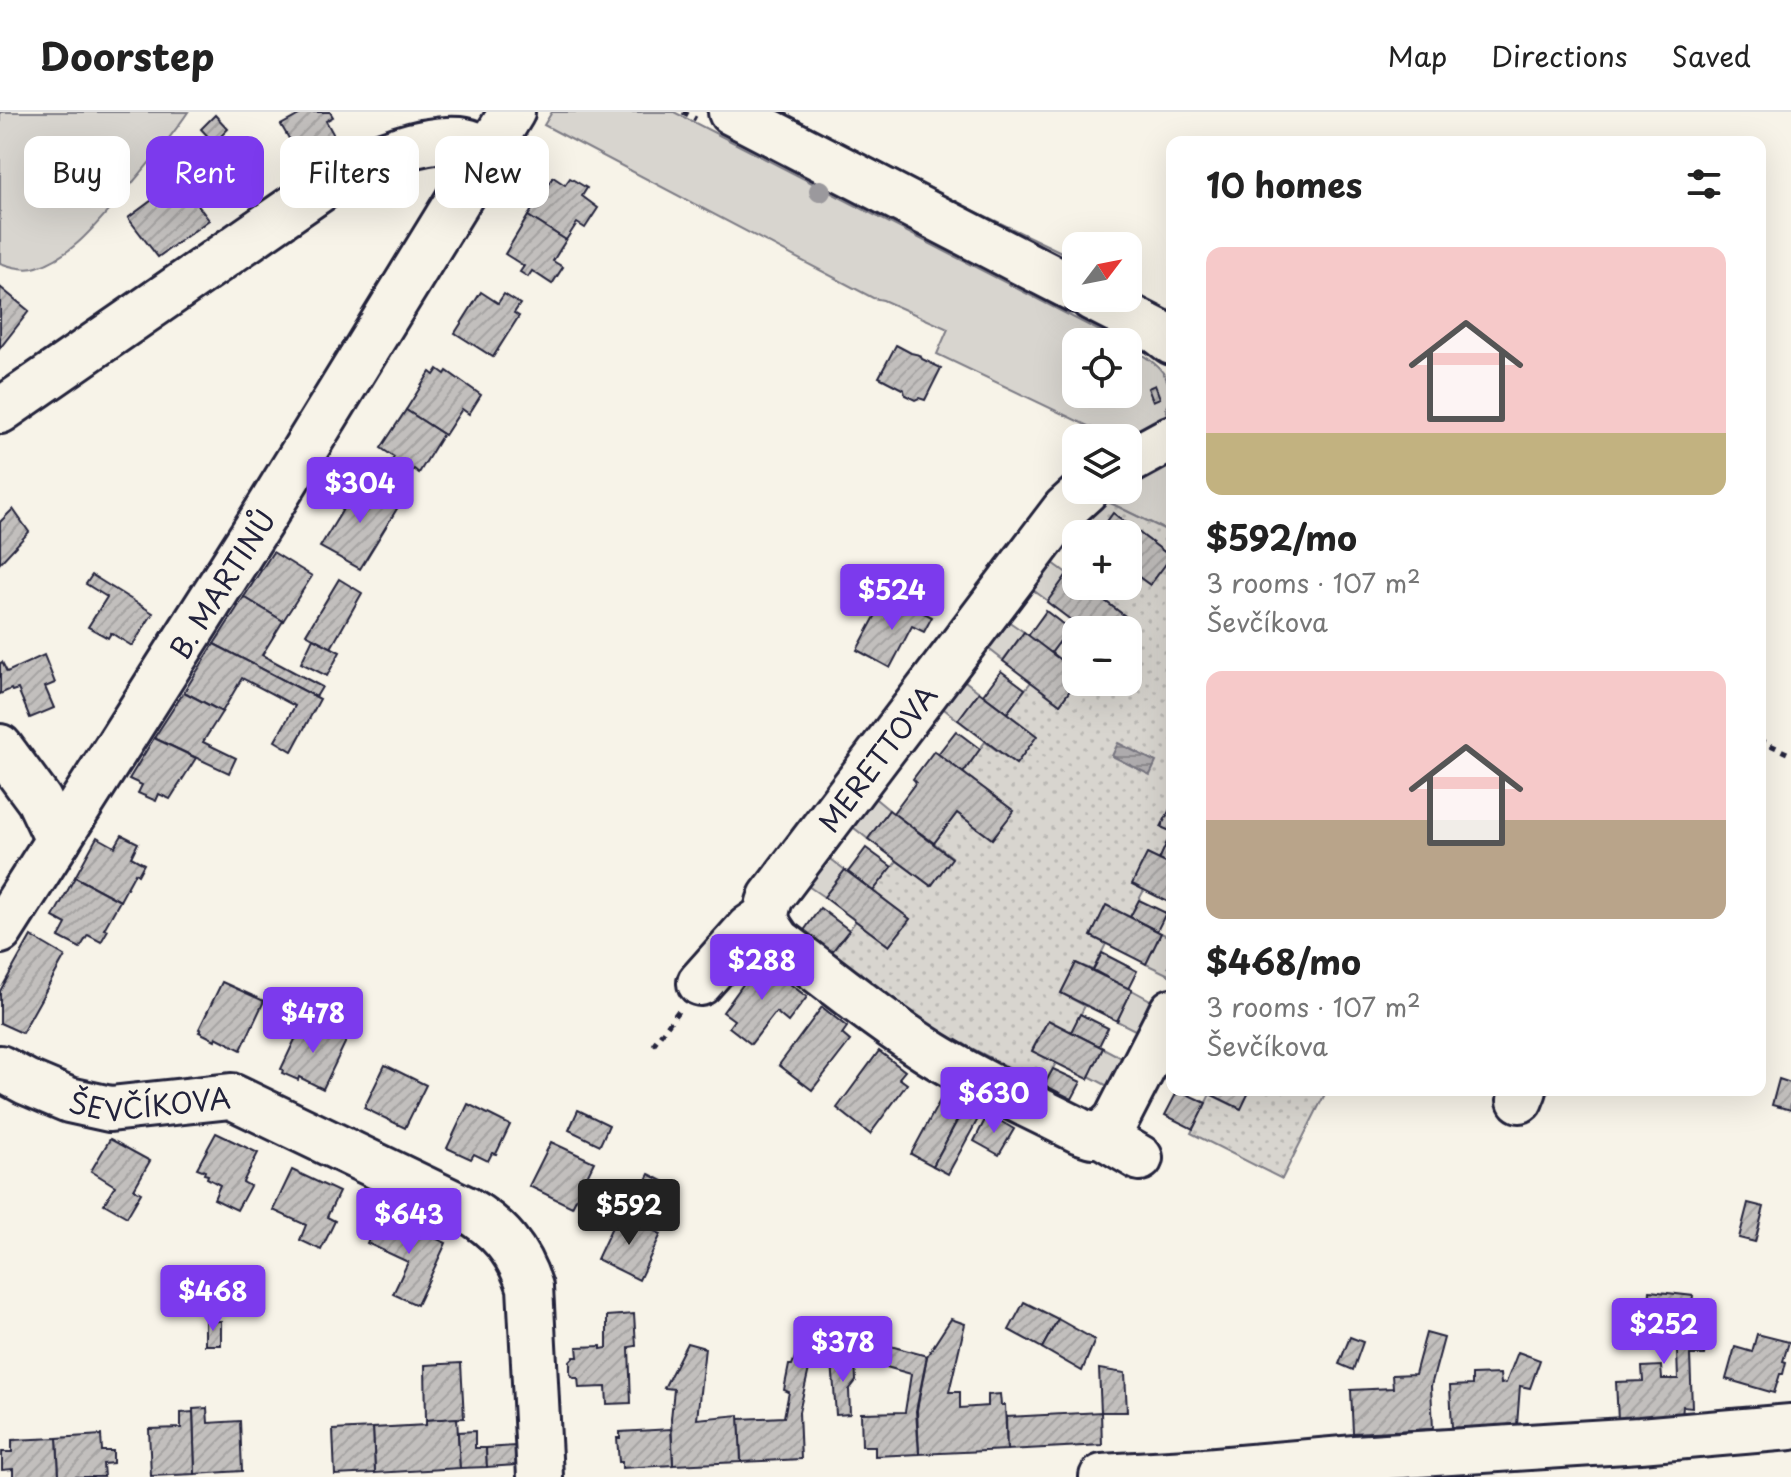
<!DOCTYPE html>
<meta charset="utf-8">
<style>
body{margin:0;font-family:"Playpen Sans",sans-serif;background:#f6f6f6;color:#222;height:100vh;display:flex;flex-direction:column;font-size:30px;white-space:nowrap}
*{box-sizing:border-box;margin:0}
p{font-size:26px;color:#767676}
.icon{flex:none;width:44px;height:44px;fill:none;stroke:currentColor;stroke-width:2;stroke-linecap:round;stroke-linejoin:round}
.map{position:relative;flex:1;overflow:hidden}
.side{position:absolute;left:1166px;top:24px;width:600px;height:960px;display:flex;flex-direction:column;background:#fff;border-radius:16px;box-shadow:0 8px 32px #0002}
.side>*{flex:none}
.banner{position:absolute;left:24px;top:24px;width:760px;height:72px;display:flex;gap:16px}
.needle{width:52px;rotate:58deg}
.tools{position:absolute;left:1062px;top:120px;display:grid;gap:16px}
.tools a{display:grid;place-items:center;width:80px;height:80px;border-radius:16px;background:#fff;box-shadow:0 8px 32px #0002;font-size:40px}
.price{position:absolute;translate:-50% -68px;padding:0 18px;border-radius:8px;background:#7c3aed;color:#fff;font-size:26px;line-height:52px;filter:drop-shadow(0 2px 4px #0008)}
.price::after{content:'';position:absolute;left:50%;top:48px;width:24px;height:18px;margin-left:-12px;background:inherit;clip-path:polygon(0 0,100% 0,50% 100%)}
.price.on{background:#222;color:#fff}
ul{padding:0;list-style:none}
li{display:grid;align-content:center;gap:16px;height:424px;padding:0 40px}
li span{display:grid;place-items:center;height:248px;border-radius:16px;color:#555}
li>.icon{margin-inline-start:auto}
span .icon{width:144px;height:144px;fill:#fffc;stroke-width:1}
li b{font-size:34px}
h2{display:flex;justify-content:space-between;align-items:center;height:96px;padding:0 40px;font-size:34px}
.pill{padding:0 28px;border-radius:16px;background:#fff;box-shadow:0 8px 32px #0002;font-size:28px;line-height:72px}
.pill.on{background:#7c3aed;color:#fff}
header{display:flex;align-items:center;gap:48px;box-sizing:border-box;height:112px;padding:0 40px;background:#fff;border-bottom:2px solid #e0e0e0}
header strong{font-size:38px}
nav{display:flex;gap:44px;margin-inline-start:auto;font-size:28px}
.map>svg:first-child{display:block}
</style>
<header>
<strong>Doorstep</strong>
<nav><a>Map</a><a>Directions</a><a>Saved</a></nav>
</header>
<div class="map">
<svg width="1791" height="1365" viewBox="0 0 1791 1365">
<defs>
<pattern id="garden-dots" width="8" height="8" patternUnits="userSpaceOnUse" patternTransform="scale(2)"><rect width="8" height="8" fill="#d8d5cf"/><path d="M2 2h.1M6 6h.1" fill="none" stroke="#b9b7b3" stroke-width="1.8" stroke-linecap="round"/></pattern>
<pattern id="water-rules" width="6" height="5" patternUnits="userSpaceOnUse" patternTransform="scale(2)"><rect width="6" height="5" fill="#aeabad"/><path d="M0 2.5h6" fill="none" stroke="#8d8b8e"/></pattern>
<pattern id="building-hatch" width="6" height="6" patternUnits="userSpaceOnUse" patternTransform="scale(2)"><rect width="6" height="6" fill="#c2bfbd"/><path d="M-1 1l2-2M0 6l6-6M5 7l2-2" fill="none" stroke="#a6a4a3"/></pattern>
</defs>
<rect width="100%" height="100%" fill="#f7f3e8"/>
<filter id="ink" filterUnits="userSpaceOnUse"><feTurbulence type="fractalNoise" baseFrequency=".0125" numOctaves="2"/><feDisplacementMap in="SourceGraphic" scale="16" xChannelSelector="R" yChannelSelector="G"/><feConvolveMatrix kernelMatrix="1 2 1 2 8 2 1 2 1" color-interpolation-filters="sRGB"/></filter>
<g filter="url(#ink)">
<g fill="#d8d5cf" stroke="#7d7c85" stroke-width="2">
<path d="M0,0h188c-20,30 -43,56 -66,83 -25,28 -49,61 -85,72 -11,4 -26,0 -37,-4z"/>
<path d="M552,0h122l447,230h-45v52h52v-48c19,12 39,21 42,45 1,8 0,12 -4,18l5,12 -43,17h-15l-176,-84 11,-25 -65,-29 -10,-2 -329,-173z"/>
<path d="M760,0h23l173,90 120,57v13z"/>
<path d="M1172,341v80l-70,-34v-9h26v-16z"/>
<path d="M1049,448l19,14 -20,27 -19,-14z"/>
<path d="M1005,507l19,13 -21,28 -18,-14z"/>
<path d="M960,565l19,15 -21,28 -19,-15z"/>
<path d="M871,683l18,15 -21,29 -19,-15z"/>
<path d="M827,744l18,14 -21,27 -19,-13z"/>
<path d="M1161,821l11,5v21l-4,8 4,3 -1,6 -25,-12z"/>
<path d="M1132,878l18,10 -11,25 7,7 -1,3 -28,-14z"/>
<path d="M941,921l157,80 -3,4 -160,-73z"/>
<path d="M1103,936l19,10 -12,23 7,8v2l-28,-15z"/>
</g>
<g fill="url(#garden-dots)" stroke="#7d7c85" stroke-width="2">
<path d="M1102,387l70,34v300l-13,27 -12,-5 -14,29 11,6 -14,27 -24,-11 -15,30 15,8 -13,26 -17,-7 -15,30 24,13 -14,26 -23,-12 -16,30 24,13 -12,22 -118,-60 -95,-72 25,-32 33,25 21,-27 -37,-28 24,-30 34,25 21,-29 -18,-14 23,-30 35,26 21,-28 -50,-38 22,-31 31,22 20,-28 -29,-23 24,-31 29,22 16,-22h52v-52h-13l10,-14 -28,-21 7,-9h24v-17l43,-12 -57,-43 -16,20h-16l-7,-6z"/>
<path d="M1074,510l10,8h-8v42l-25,-19z"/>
<path d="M1250,978h77l-45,89 -91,-46 19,-39 30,15z"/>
</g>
<path fill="url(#water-rules)" stroke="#76747f" stroke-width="2" d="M1118,631l38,19 -6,13 -38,-19z"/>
<g fill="url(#building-hatch)" stroke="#22223b" stroke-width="2">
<path d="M297,0h33l3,5 -7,4 10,18 -35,20 -20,-34 18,-10z"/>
<path d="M215,3l13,14 -14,14 -13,-14z"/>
<path d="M553,65l12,8 5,-7 17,10 -5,8 16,12 -13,20 -8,-5 -11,17 -38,-24z"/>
<path d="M179,68l30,40 -51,37 -30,-39z"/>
<path d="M528,104l38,24 -13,21 10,6 -11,17 -20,-13 -4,6 -8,-5 4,-6 -19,-12z"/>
<path d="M0,175l29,24 -29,37z"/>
<path d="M481,180l17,11 6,-9 16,10 -6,9 5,3 -26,41 -38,-24z"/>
<path d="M896,233l15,8 9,2 2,4 19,9 -16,32 -6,-2 -4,2 -10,-5 -1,-5 -25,-13z"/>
<path d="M438,257l7,5 2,-3 34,24 -12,19 -7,-5 -17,26 -39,-25 24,-38 4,3z"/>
<path d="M1155,273l5,13 -7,3 -5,-13z"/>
<path d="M406,298l37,24 -24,39 -5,-4 -5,7 -19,-12 4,-7 -13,-9z"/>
<path d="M359,371l14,9 4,-7 14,9 -4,6 11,7 -38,62 -40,-22z"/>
<path d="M13,397l16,23 -29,31v-41z"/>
<path d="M1113,401l58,44 -21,28 -22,-16v-35h-30z"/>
<path d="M273,440l39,24 -29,45 -39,-24z"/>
<path d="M1068,461l8,6v7h9l40,30 -10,14h-31l-37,-28z"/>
<path d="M92,463l61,38 -21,33 -21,-13 -3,5 -20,-11 19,-30 -21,-13z"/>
<path d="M339,467l23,14 -31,55 -25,-14z"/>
<path d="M244,485l39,24 -21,34 60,32 -6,10 -102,-53z"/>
<path d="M894,486l38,19 -8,15 -12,-6 -22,42 -33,-18 22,-41 8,4z"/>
<path d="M1046,499l23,18 -18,24 -23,-17z"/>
<path d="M1024,520l52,40v10l-16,22 -57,-43z"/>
<path d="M313,526l27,14 -13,24 -26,-13z"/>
<path d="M214,532l106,55 -28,52 -17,-10 20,-35 -53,-28 -20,34 -38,-20z"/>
<path d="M44,543l11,28 -10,4 9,21 -24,10 -12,-29 -6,2 -1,-2 -11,5v-31l2,-1 5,10z"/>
<path d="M1001,559l24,18 -18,24 -24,-18z"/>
<path d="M184,580l38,20 -19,30 33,16 -7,15 -75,-35z"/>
<path d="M979,580l58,44 -21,28 -58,-44z"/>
<path d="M956,619l24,18 -17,24 -25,-19z"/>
<path d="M154,626l42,20 -26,41 -11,-5 -3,7 -18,-8 4,-8 -13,-6z"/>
<path d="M934,639l80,60 -22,28 -35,-26 -23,30 -41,-30 23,-31 -3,-3z"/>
<path d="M1172,693v27l-11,-5z"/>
<path d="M889,698l63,48 -21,28 -63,-47z"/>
<path d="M122,723l16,8 -7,14 13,7 -6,11 -3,-2 -15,28 -45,-24 22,-40 18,10z"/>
<path d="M1167,730l5,2v22l-13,-6z"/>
<path d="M866,736l26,19 -19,24 -25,-19z"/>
<path d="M1147,742l25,12v38l-40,-20z"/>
<path d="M845,758l65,49 -21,27 -65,-49z"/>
<path d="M75,765l45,24 -16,28 4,1 -7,12 -13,-7 -8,13 -21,-11 7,-13 -13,-7z"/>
<path d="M1139,788l27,13 -9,18 -27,-14z"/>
<path d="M1106,793l55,28 -15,31 -55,-28z"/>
<path d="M820,796l29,22 -18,23 -28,-21z"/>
<path d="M31,824l34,20 -43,77 -22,-10v-32z"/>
<path d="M1102,841l35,18 -9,18 -35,-19z"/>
<path d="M760,849l47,36 -19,25 -12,-10 -25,32 -22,-17 5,-7 -11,-8z"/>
<path d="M1076,851l56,27 -15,31 -56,-28z"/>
<path d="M222,870l42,19 -23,49 -25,-13 -1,3 -16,-8 2,-2 -2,-1z"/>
<path d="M822,895l25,20 -5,7 8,7 -38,49 -33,-25z"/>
<path d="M1080,902l28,14 -9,18 -28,-14z"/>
<path d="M304,908l42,21 -23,48 -24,-12 -1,3 -16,-7 1,-3 -2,-1z"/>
<path d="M1048,908l55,28 -15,31 -56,-28z"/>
<path d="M879,939l26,20 -6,7 8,6 -37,50 -33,-26z"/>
<path d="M385,953l41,20 -21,43 -41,-20z"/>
<path d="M1053,957l28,13 -9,17 -28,-14z"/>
<path d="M1779,967l12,4v27l-19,-5z"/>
<path d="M1178,978l28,13 -13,26 -28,-14z"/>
<path d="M1202,978h48l-9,19z"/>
<path d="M945,979l22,11 -34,64 -22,-12z"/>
<path d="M967,990l6,4 -4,8 9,5 -30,55 -15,-8z"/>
<path d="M468,992l42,21 -14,29 -4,-1 -4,8 -14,-7 -3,5 -24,-11z"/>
<path d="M578,998l31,15 -9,20 -31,-15z"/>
<path d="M988,1002l26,15 -15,26 -25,-14z"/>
<path d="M216,1021l42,20 -15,29 7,4 -13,24 -23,-11 6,-14 -13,-7 1,-3 -4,-1 1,-3 -8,-3z"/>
<path d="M110,1027l40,22 -16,28 7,4 -14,24 -23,-13 11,-18 -24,-15z"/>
<path d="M551,1030l43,20 -22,45 -43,-21z"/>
<path d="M292,1058l47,22 -12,25 8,4 -14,29 -21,-10 6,-15 -33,-15z"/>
<path d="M649,1062l32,16 -13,26 -32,-16z"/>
<path d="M1748,1091l16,4 -9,35 -16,-4z"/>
<path d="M618,1102l43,20 -22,46 -42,-21z"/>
<path d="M378,1106l27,13 2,-6 39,18 -29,62 -24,-11 15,-32 -41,-19z"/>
<path d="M1650,1179l43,5 -4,39h15l1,20h-15l2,52 -9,-1 -1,11 -64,3 -2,-38 27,-1 -1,-14 19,-1 1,13h16l-2,-54 -28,-4z"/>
<path d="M1024,1190l34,17 -16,29 -33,-18z"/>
<path d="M634,1202l2,32 -7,1 2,56 -24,1 -1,-17 -27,1 -1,-10h-4l-4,-4v-13l4,-4h4l-1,-10 24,-1v3l6,-1v-32z"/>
<path d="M951,1207l14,5 -16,68h11v16l28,-2v-11l12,-1 1,11h4l2,45 -88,4 -2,-44 10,-54z"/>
<path d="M1058,1207l37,21 -13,31 -40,-23z"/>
<rect x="205" y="1209" width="16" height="24"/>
<path d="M806,1216l14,5 -11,36 -10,43 2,47 -60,3 -2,-43 45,-2 5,-25 -5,-2 5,-25h3z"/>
<path d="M1426,1221l18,5 -13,48 2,43 -80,4 -2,-43 42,-2 -1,-13 23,-1z"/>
<path d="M1757,1222l32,8 -6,19 3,1 -3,12h-3l-6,19 -48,-14 9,-32 17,5z"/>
<path d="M1350,1225l13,5 -10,28 -14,-6z"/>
<path d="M872,1229l55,15 -11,55 3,43 -44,2v-10h-13l-1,-33 44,-1 6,-38 -46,-13z"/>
<path d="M687,1231l18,5 -8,71 42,-4 2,47 -68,3 -2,-46 3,-30 -10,-1z"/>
<path d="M1518,1240l22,8 -10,28 -10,-2 -3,39 -65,3 -2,-42 22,-1v-10l28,-1 1,10 5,-1z"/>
<path d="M855,1247l1,22 -7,9 1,24 -14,1 -4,-54z"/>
<path d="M461,1251l3,55 -38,2 -1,-55z"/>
<path d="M1099,1257l26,4 2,39h-26z"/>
<path d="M207,1296l1,15 32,-2 2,50 -47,3 -2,-65z"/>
<path d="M193,1300l2,62 -44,2 -2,-47 32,-1v-15z"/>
<path d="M1101,1300l1,33 -95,5 -1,-33z"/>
<path d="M457,1306l3,50 -85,5 -2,-45 53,-3v-5z"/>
<path d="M373,1316l2,45 -40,2 -2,-45z"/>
<path d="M671,1317l2,36 -51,3v-6h-3l-2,-24h3v-6z"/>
<path d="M475,1319v17h11l1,19 -27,1 -2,-36z"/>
<path d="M101,1323l1,16h11v12l-10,1 1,13h-45l-2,-39z"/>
<path d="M57,1326l2,39h-46v-8l-11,1v-18h10v-12z"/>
<path d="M515,1334l1,19 -29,2 -1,-19z"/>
</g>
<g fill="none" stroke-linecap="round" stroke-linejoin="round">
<g stroke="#22223b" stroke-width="50">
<g id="minor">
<path d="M731,0l345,178"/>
<path d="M1092,186l67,34 13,10"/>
<path d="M0,299l342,-237c32,-17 80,-37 117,-34 11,1 20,6 30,10"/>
<path d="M1128,350l44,-24"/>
<path d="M1086,378l-21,19 -294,388c-8,21 -5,26 8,44 51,38 100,79 154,113 47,29 98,52 147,77l12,4h9l39,23"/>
<path d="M0,635l39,53 19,40"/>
<path id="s1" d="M0,819l261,-410 251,-409"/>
<path d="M700,871l49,-55 16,-11"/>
<path id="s2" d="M0,956l26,14 43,18 41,9 121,-13 235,113c33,19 52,41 64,78l10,190"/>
<path d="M1520,988l4,-10"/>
<path d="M1101,1023l15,-15 56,-109"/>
<path d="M1102,1365l103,-6 150,-13 285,-18 151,-13"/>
</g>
</g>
<g stroke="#22223b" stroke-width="5" stroke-dasharray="6 6" stroke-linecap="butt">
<path d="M683,0l13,7"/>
<path d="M1760,628l31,15"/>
<path d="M653,933l26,-35"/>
</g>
<use href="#minor" stroke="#f7f3e8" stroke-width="44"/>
</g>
<circle fill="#9b999d" cx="820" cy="79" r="11"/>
</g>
<g text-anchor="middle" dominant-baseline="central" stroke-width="7" stroke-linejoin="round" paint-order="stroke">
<g font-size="28" fill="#22223b" stroke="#f7f3e8">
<text stroke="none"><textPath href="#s1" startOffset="412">B. MARTINŮ</textPath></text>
<text transform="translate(877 646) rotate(-53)">MERETTOVA</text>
<text stroke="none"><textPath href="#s2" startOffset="158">ŠEVČÍKOVA</textPath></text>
</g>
</g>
</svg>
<div class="tools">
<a><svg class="needle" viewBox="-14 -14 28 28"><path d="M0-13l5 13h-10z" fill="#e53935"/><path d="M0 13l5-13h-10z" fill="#767676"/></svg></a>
<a><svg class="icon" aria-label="locate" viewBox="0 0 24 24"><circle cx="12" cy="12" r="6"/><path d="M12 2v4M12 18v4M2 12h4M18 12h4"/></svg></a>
<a><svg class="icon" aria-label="layers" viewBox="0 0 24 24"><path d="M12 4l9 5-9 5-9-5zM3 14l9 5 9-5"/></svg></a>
<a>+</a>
<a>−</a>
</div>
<b class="price" style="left:360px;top:413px">$304</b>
<b class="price" style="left:892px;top:520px">$524</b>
<b class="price" style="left:762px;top:890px">$288</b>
<b class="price" style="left:313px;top:943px">$478</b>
<b class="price" style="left:994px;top:1023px">$630</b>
<b class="price on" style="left:629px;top:1135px">$592</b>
<b class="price" style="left:409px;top:1144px">$643</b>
<b class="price" style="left:213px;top:1221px">$468</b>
<b class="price" style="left:1664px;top:1254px">$252</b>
<b class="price" style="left:843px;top:1272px">$378</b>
<div class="banner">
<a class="pill">Buy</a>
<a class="pill on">Rent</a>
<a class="pill">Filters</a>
<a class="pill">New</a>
</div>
<section class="side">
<h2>10 homes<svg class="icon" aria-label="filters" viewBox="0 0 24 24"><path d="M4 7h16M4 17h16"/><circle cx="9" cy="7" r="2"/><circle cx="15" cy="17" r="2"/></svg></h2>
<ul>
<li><span style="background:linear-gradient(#f6c9c9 75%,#c2b280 0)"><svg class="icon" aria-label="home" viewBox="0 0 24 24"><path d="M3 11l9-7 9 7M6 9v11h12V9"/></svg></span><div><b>$592/mo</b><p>3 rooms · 107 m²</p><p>Ševčíkova</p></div></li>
<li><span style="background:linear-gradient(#f6c9c9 60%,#b9a48a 0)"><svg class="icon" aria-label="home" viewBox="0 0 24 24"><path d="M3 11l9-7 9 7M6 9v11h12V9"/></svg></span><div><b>$468/mo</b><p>3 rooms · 107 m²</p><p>Ševčíkova</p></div></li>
</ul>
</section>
</div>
